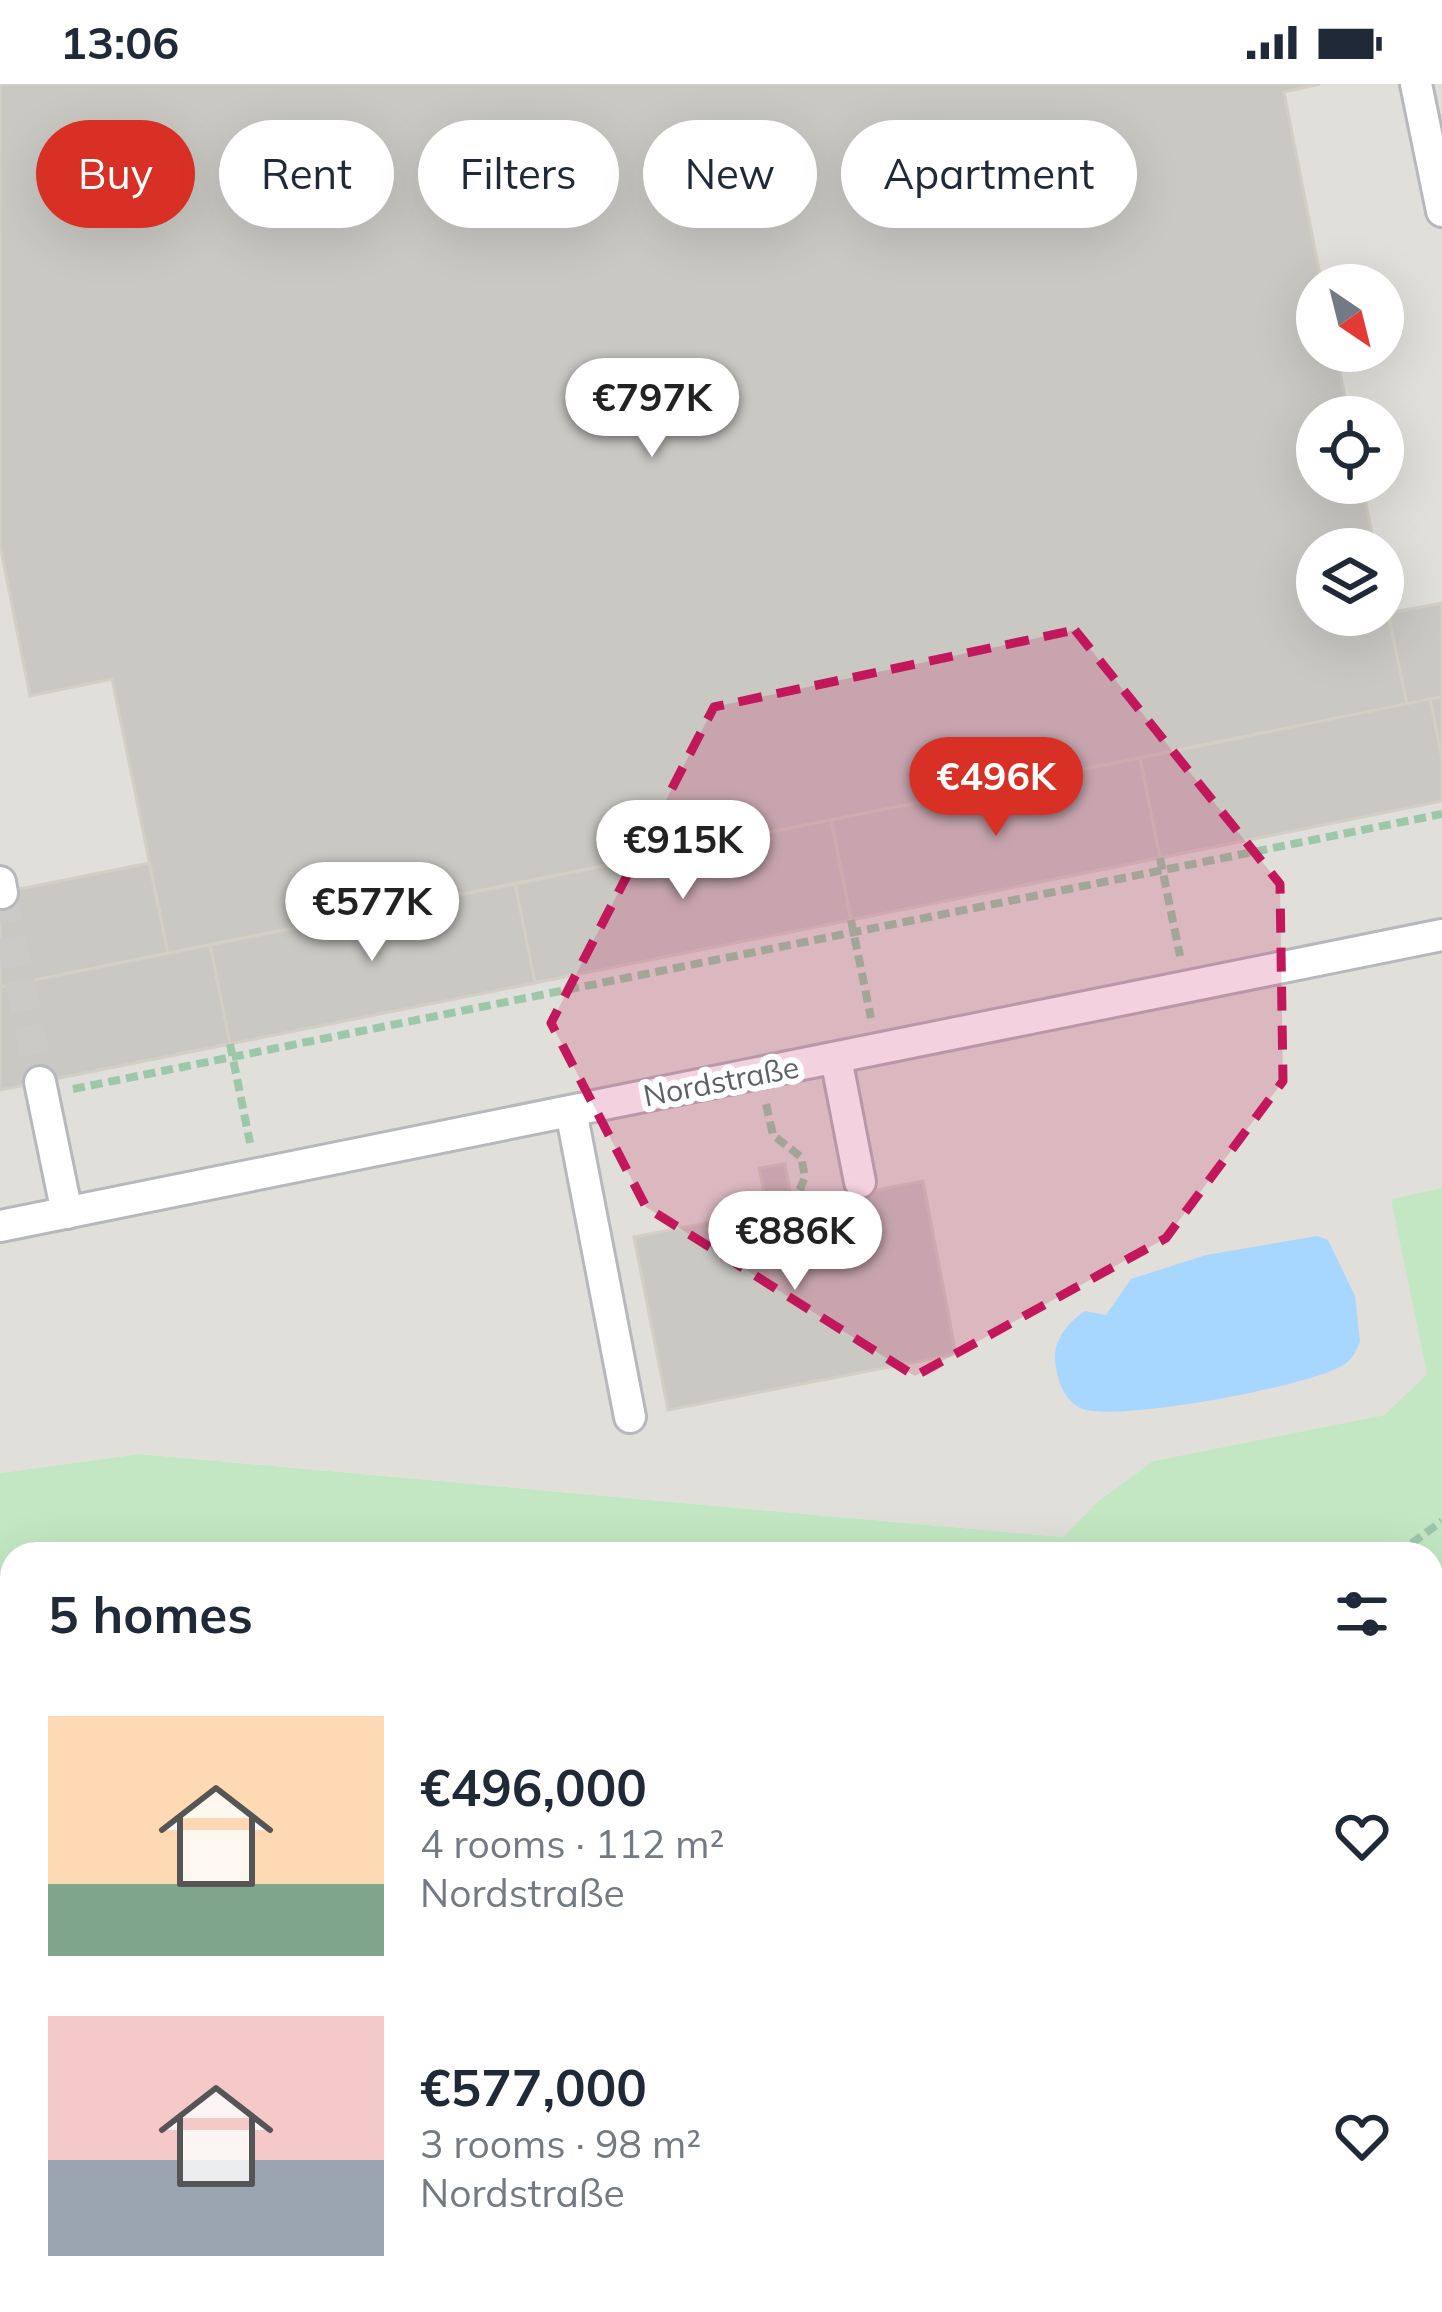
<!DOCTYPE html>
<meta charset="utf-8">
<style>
body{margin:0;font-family:Mulish,sans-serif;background:#f2f2f3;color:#1f2937;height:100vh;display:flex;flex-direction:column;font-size:45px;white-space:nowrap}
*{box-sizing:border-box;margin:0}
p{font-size:39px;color:#747a83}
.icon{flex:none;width:66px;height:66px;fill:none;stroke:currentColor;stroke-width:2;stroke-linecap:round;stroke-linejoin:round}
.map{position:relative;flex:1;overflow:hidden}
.details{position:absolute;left:0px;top:1458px;width:1443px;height:771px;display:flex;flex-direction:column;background:#fff;border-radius:36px 36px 0 0;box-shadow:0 12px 48px #0002}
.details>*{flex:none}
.banner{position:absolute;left:36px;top:36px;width:1371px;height:108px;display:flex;gap:24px}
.needle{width:78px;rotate:145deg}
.buttons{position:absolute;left:1296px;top:180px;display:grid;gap:24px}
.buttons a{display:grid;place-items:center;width:108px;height:108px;border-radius:50%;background:#fff;box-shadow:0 12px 48px #0002;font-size:60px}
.price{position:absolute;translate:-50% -102px;padding:0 27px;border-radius:42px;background:#fff;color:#222;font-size:39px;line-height:78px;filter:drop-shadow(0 3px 6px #0008)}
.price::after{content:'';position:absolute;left:50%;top:72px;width:36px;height:27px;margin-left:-18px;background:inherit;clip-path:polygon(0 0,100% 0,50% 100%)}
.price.on{background:#d93025;color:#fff}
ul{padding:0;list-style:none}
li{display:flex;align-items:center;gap:36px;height:300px;padding:0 48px}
li span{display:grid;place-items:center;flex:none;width:336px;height:240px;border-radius:0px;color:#555}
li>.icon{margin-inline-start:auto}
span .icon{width:144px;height:144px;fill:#fffc;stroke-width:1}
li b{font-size:51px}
h2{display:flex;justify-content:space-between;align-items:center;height:144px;padding:0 48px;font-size:51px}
.tag{padding:0 42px;border-radius:54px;background:#fff;box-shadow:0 12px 48px #0002;font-size:42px;line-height:108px}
.tag.on{background:#d93025;color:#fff}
.status{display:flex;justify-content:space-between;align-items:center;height:84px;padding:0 60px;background:#fff;direction:ltr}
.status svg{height:33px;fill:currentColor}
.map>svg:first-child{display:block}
</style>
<div class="status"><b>13:06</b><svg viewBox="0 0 49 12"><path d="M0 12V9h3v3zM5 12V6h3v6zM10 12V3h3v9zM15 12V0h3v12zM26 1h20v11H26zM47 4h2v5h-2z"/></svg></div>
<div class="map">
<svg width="1442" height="2228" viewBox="0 0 1442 2228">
<rect width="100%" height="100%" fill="#f0ede6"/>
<path fill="#e1dfda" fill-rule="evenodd" d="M0,0h1442v1104l-50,11 35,175 -43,41 -231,46 -56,41 -34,35 -924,-83 -139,19zM1317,201h66v66h-66zM1317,333h66v66h-66zM1317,465h66v66h-66z"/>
<g fill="#c3e7c3">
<path d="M1442,1104v496l-11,4v-134h-1419v47h-12v-128l139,-19 924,83 34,-35 56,-41 231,-46 43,-41 -36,-175z"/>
<path d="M12,1627v56l-12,1v-56z"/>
<path d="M1431,1786l11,8v182l-11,-2z"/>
<path d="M12,2041v176h915l3,11h-930v-180z"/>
<path d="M947,2217h240l-1,11h-236z"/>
</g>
<path fill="#a7d7fe" d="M1317,1152l11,4 27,56 5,45c-3,9 -7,17 -15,23 -31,22 -227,58 -262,45 -20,-7 -28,-34 -28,-54 1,-18 15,-34 30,-44l21,4 25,-36 75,-24z"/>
<g fill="#cac8c3" stroke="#d4cfc4" stroke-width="3">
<path d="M0,0h1320l-36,8 38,193h-5v66h19l13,66h-32v66h45l13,66h-58v66h66v-28l24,117 -1239,249 -56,-274 -82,17 -30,-151z"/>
<path d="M1442,519v94l-35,7 -19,-91z"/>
<path d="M1442,613v62l-12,-60z"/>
<path d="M1430,615l12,60v42l-282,57 -20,-100z"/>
<path d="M1140,674l20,100 -309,62 -20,-100z"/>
<path d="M831,736l20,100 -316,63 -20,-99z"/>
<path d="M149,779l19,90 -168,34v-94z"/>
<path d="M515,800l20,99 -305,61 -20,-99z"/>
<path d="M210,861l20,99 -230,46v-103z"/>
<path d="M785,1080l8,42 130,-25 33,173 -288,56 -34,-173 134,-26 -9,-43z"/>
<path d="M12,1746v40l-12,3v-39z"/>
<path d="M0,1828l12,17 -12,12z"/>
</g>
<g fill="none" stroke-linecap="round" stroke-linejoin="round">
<path stroke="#cbcac6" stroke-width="30" stroke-dasharray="30 15" stroke-linecap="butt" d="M2,809l38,189"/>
<g stroke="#b6b8bc" stroke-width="21">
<g id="lane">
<path d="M1431,1638l11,-5"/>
<path d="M1431,1777l11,1"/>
<path d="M1066,2217l1,11"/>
</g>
</g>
<g stroke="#b6b8bc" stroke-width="36">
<g id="street">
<path d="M1416,0l26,127"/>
<path d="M0,798l2,11"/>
<path d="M836,974l24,124"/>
<path d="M40,998l27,131"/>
<path d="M571,1027l59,306"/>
<path d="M0,1142l1442,-291"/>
<path d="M0,2017l12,-8"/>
</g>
</g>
<g stroke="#b7babf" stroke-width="48">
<g id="secondary">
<path d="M0,1540l12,-1"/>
<path d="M0,1595l12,-1"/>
<path d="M1431,1681l11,1"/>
<path d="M1431,1733l11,2"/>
</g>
</g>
<g stroke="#9cc8a9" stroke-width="8" stroke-dasharray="12 6" stroke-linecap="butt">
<path d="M1160,774l20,98"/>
<path d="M851,836l20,98"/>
<path d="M230,960l20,99"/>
<path d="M73,1005l1369,-275"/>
<path d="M766,1020l7,31 28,22 4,20 -12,29"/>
<path d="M1397,1470l45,-33"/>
<path d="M1431,1932l11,1"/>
<path d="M935,2217l4,11"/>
<path d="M1172,2217l14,9"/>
</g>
<use href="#lane" stroke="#fff" stroke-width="15"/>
<use href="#street" stroke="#fff" stroke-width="30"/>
<use href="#secondary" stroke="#fff" stroke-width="42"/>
</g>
<path fill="#c2185b" fill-opacity="0.2" stroke="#c2185b" stroke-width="9" stroke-dasharray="24 15" stroke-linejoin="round" d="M1075,546l205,254 3,197 -117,157 -251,138 -269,-169 -95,-184 163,-316z"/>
<g text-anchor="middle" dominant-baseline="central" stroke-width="12" stroke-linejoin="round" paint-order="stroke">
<g font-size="30" fill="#5d6166" stroke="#fff">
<text transform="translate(721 997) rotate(-11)">Nordstraße</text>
</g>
</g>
</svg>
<div class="buttons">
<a><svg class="needle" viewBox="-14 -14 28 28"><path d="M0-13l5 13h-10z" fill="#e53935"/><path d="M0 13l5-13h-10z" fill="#747a83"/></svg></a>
<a><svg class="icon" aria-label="locate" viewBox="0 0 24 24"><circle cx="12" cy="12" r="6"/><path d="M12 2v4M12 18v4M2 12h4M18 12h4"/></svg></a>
<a><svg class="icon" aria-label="layers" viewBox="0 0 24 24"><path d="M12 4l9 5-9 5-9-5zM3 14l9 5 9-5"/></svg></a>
</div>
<b class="price" style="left:652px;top:376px">€797K</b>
<b class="price on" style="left:996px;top:755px">€496K</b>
<b class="price" style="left:683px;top:818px">€915K</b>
<b class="price" style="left:372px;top:880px">€577K</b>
<b class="price" style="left:795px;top:1209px">€886K</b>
<div class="banner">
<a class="tag on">Buy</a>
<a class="tag">Rent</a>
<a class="tag">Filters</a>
<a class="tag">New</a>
<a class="tag">Apartment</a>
</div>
<section class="details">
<h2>5 homes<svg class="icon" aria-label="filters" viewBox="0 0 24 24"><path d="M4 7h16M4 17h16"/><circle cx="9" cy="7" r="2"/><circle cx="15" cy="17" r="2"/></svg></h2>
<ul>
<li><span style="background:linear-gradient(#ffd9b3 70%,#7fa58c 0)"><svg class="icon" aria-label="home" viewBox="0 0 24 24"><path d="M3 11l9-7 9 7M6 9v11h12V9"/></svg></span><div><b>€496,000</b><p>4 rooms · 112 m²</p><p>Nordstraße</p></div><svg class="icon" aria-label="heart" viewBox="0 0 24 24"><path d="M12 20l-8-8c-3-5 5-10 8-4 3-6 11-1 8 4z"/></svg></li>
<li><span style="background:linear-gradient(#f6c9c9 60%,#9aa5b1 0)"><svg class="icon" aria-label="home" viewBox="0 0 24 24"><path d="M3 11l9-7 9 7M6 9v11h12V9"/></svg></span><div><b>€577,000</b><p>3 rooms · 98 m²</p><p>Nordstraße</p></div><svg class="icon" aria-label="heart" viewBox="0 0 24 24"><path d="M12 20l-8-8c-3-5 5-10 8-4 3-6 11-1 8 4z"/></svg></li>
</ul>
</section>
</div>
